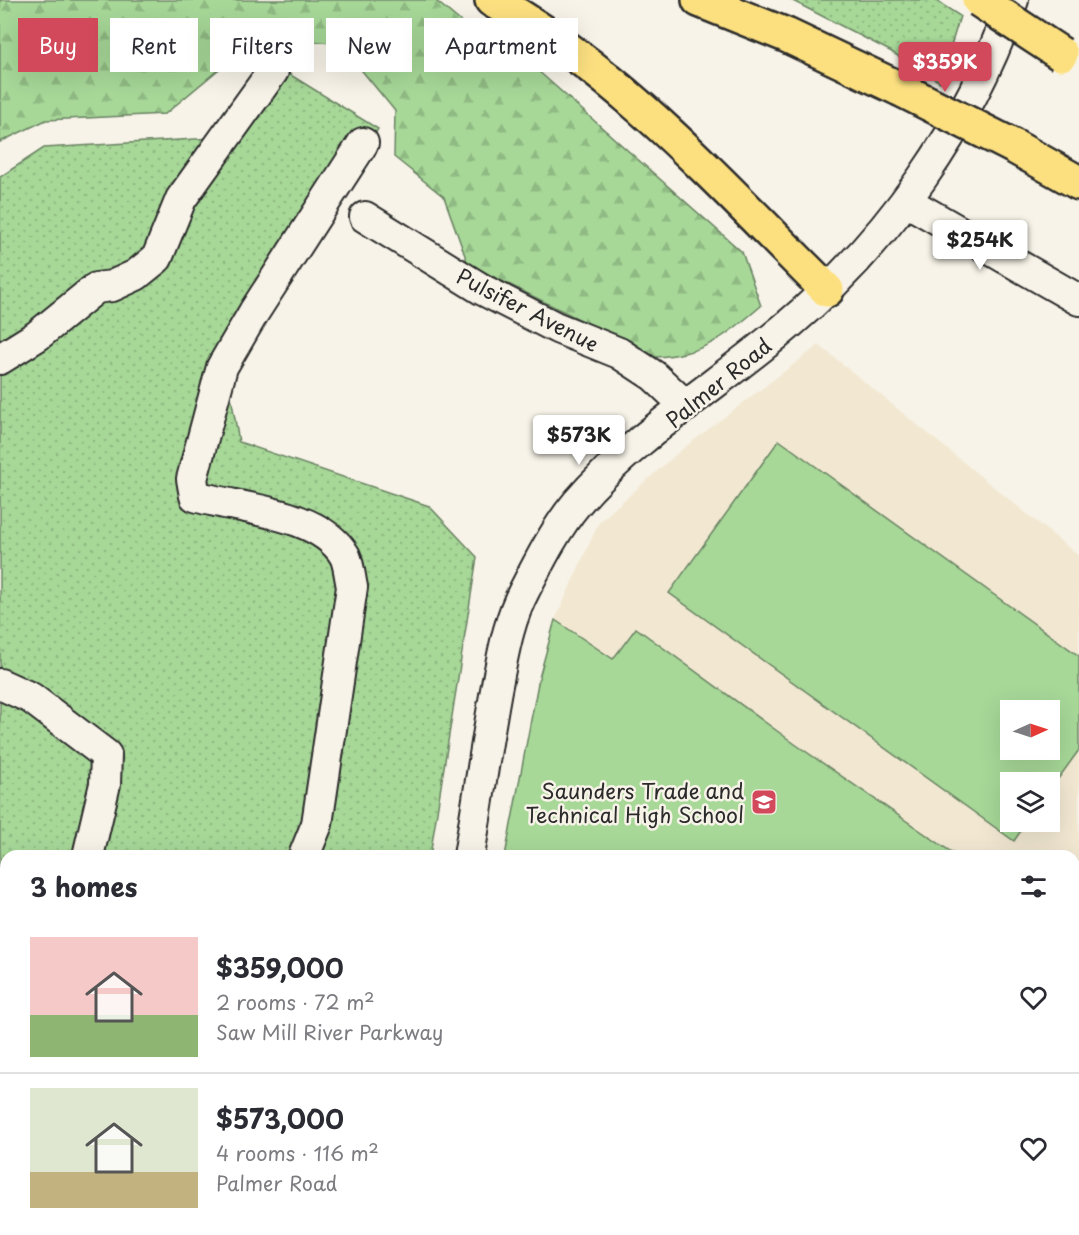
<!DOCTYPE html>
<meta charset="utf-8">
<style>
body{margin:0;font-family:"Playpen Sans",sans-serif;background:#f7f7f7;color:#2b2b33;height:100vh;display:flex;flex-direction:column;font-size:22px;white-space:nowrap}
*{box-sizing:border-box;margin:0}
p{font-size:20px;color:#7c7c81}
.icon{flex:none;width:33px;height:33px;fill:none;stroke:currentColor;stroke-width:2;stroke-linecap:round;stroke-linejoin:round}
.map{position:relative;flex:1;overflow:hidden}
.details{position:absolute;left:0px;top:850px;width:1080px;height:386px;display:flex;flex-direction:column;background:#fff;border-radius:18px 18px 0 0;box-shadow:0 6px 24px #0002}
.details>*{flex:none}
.top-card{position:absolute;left:18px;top:18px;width:600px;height:54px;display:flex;gap:12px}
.needle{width:39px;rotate:87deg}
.buttons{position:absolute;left:1000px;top:700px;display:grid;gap:12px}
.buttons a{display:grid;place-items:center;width:60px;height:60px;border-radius:0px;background:#fff;box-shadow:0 6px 24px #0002;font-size:30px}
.price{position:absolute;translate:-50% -51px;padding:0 14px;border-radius:6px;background:#fff;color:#222;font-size:20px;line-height:39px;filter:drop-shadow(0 2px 3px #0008)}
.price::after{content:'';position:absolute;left:50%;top:36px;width:18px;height:14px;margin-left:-9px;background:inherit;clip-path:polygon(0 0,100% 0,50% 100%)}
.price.selected{background:#d1495b;color:#fff}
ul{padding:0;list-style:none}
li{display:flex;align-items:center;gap:18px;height:150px;padding:0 30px}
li+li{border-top:2px solid #e1e1e2}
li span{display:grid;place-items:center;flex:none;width:168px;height:120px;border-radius:0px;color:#555}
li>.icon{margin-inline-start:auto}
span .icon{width:72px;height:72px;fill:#fffc;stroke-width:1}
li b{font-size:26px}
h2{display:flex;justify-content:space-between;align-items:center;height:72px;padding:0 30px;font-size:26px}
.tag{padding:0 21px;border-radius:0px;background:#fff;box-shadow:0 6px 24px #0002;font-size:21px;line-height:54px}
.tag.selected{background:#d1495b;color:#fff}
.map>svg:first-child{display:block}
</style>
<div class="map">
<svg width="1079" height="1235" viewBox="0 0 1079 1235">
<defs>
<pattern id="grass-dots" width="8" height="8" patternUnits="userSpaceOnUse" patternTransform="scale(1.5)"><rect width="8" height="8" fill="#a7d898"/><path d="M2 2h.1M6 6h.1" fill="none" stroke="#90ba83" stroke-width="1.8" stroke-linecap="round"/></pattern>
<pattern id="forest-firs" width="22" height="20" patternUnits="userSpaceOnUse" patternTransform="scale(1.5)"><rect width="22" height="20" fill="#a7d898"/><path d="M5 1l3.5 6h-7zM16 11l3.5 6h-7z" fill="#90ba83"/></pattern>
<pattern id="building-cross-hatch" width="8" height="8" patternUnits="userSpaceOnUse" patternTransform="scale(1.5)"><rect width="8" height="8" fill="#e8d09e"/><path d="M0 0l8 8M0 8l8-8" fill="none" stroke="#c7b388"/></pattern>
</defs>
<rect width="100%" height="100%" fill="#f7f3e8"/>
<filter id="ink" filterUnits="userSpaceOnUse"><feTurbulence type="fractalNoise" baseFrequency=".0167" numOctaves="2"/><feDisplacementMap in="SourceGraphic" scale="12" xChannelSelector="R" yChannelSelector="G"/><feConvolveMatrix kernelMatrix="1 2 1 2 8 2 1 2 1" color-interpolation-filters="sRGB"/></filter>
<g filter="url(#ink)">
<path fill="#f2e8d2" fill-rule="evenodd" d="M819,345l260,211v679h-635l1,-5h629v-374h-569l50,-236 44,-98 82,-72zM1011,711h39v39h-39zM1011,783h39v39h-39z"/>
<g fill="url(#grass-dots)" stroke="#698262" stroke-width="1.5">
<path d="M791,0h144l25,16 -20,66 -50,-31z"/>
<path d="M268,61l110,68 -151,245 12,68 190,64 48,51 -47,299h-424v374h366l-1,5h-371v-1058l44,-29 169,-10z"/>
</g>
<path fill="url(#forest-firs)" stroke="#698262" stroke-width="1.5" d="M0,0h435l37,31 64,38 206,183 19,54c-36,31 -58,49 -106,51l-187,-93 -24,-67 -50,-40 1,-46 -55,-67 -57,-6 -65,32 -53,44 -119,6 -46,22z"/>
<g fill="#a7d898" stroke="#698262" stroke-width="1.5" fill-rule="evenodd">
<path d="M779,440l300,216v94l-29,40v-7h-39v39h16l-13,19 -345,-248zM1011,711h39v39h-39z"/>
<path d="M555,620l58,39 23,-31 159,116 162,112h-452l34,-178z"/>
<path d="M1074,938l5,3v145l-5,21z"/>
<path d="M698,1230h256l-1,5h-255z"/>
</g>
<path fill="url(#building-cross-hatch)" stroke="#2b2b2b" stroke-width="1.5" d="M559,1230h16l-1,5h-16z"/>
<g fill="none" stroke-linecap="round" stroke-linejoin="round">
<g stroke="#2b2b2b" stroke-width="34">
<g id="minor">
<path d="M906,201l173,99"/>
<path d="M365,217l118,73 74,38 62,25 35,23 32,30"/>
<path d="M0,359l37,-23 59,-48 16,-2 24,-11 21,-17 24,-59 92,-128"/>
<path d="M0,684l31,14 75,57 -1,29 -17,72"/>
<path d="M304,856l13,-32 35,-237c-2,-9 -3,-22 -7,-31 -25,-44 -106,-47 -150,-60l-3,-17 30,-112 32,-55 109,-169"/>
<path d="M469,856c9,-55 17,-111 27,-166 7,-35 12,-69 29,-101 15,-29 31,-61 52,-86 57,-67 142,-119 210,-177 101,-85 183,-200 226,-326"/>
<path d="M0,940l6,5"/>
<path d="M0,996l6,2"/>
<path d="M198,1230l1,5"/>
<path d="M48,1235l1,-5"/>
<path d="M415,1235l1,-5"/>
<path d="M498,1235l1,-5"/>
<path d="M667,1235l1,-5"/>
</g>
</g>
<g stroke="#2b2b2b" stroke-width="38">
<g id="highway">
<path d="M492,0c130,73 230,186 335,290"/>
<path d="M699,0l87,35 114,54"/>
<path d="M1013,146l66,37"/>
</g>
</g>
<use href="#minor" stroke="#f7f3e8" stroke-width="30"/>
<use href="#highway" stroke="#fce080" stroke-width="33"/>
<g stroke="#2b2b2b" stroke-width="38" stroke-linecap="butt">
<g id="highway-bridge">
<path d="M979,0l82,54"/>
<path d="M900,89l113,57"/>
</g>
</g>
<use href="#highway-bridge" stroke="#fce080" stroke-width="33"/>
</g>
</g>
<defs>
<g id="school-square" transform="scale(1.35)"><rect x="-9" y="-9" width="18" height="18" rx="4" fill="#d1495b" stroke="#f7f3e8"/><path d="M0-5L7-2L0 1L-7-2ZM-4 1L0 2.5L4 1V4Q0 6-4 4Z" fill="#fff"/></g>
</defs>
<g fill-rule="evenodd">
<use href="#school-square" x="764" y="802"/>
</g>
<g text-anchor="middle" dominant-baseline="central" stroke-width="5" stroke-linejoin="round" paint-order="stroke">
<g font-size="21" fill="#2b2b2b" stroke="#f7f3e8">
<text transform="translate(528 309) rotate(27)">Pulsifer Avenue</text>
<text transform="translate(718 382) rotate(-39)">Palmer Road</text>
</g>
<g font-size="21" fill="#2b2b2b" stroke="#f7f3e8" text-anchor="end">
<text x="744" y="790">Saunders Trade and<tspan x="744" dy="24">Technical High School</tspan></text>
</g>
</g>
</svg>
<div class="buttons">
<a><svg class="needle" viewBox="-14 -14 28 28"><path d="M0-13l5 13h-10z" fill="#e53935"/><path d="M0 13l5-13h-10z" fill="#7c7c81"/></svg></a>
<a><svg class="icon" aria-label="layers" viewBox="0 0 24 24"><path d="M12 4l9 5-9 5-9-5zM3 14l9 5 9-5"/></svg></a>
</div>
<b class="price selected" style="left:945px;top:93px">$359K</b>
<b class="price" style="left:980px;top:271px">$254K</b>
<b class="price" style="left:579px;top:466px">$573K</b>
<div class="top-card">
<a class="tag selected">Buy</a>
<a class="tag">Rent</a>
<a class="tag">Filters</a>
<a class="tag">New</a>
<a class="tag">Apartment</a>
</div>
<section class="details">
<h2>3 homes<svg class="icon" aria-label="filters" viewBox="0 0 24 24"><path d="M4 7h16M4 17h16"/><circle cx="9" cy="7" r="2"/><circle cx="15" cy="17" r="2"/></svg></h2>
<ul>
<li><span style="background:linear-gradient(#f6c9c9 65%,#8fb573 0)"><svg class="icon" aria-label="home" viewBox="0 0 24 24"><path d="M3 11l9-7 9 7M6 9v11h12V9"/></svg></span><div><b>$359,000</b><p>2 rooms · 72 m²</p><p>Saw Mill River Parkway</p></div><svg class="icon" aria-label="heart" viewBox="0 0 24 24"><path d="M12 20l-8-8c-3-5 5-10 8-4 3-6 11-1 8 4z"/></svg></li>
<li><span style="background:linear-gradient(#dfe7d0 70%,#c2b280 0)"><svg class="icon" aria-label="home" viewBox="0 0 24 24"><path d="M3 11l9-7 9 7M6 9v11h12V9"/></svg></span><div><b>$573,000</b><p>4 rooms · 116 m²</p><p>Palmer Road</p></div><svg class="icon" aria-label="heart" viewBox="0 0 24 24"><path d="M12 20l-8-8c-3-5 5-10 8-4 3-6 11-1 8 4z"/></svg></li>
</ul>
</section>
</div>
